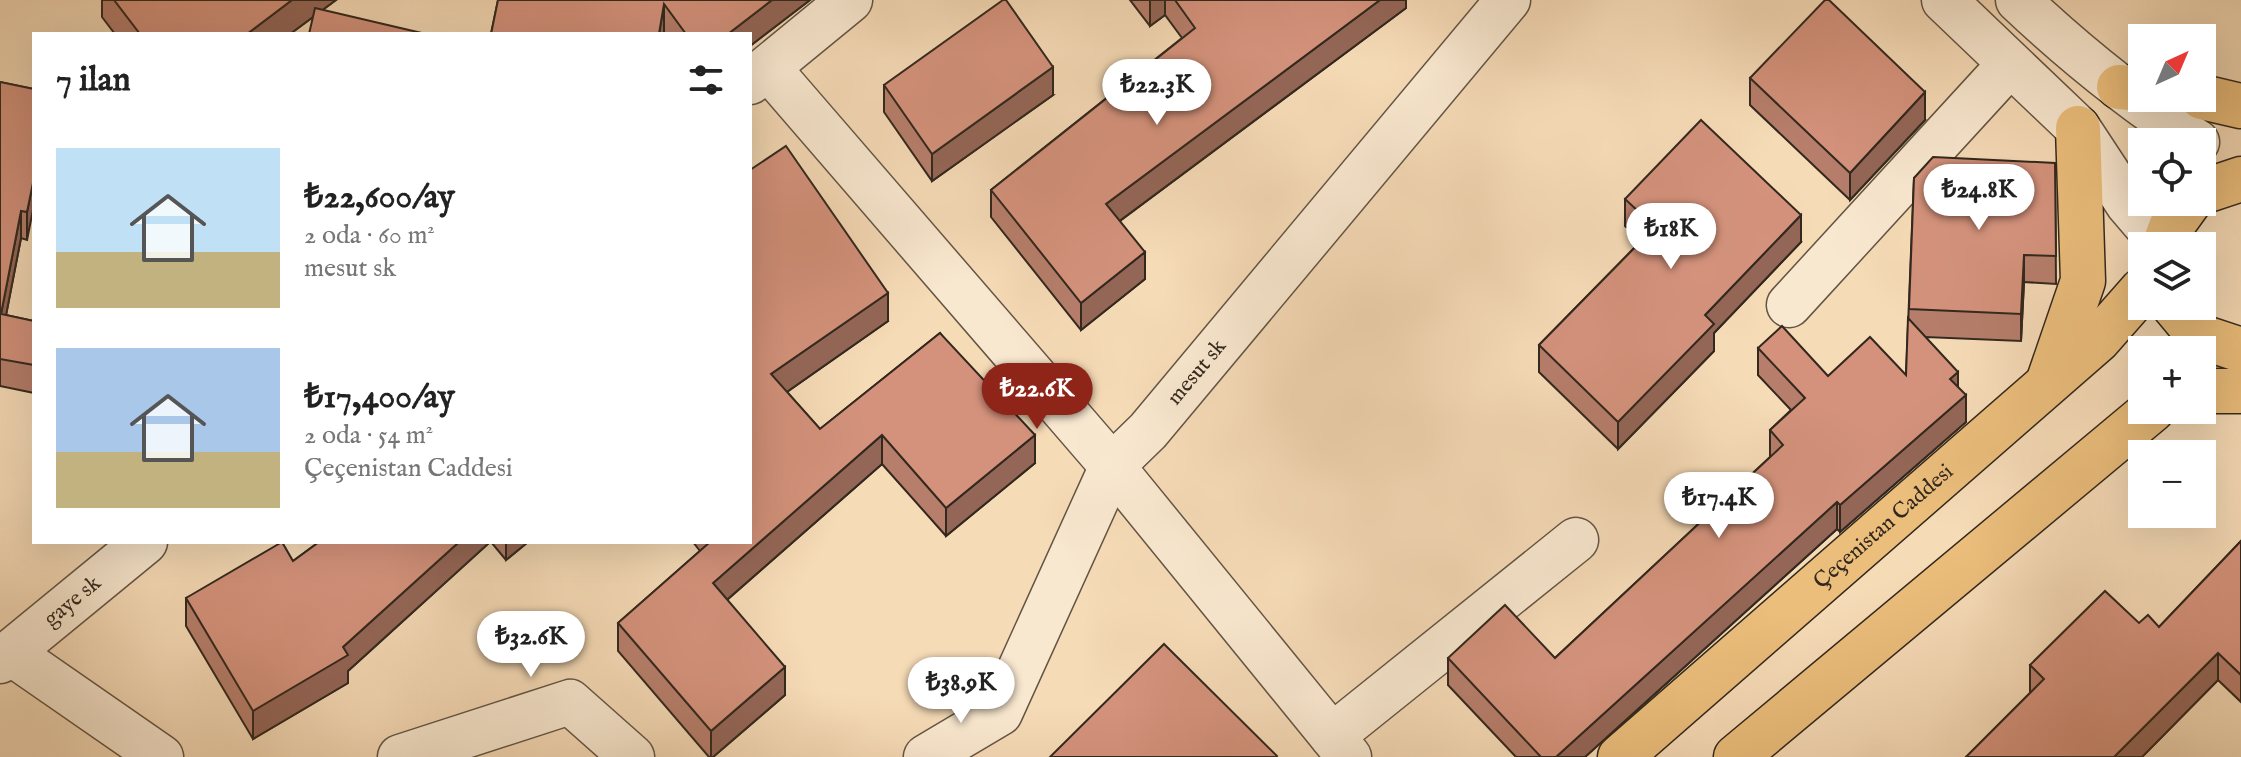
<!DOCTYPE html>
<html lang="tr">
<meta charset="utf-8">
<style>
body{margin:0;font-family:"IM FELL English",serif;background:#f2f2f2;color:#222;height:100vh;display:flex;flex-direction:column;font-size:30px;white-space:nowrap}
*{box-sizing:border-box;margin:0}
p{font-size:26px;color:#767676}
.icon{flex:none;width:44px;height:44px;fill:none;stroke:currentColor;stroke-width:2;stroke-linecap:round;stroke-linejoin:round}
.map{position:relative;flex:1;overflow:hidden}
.details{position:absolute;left:32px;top:32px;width:720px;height:512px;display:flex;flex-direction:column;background:#fff;border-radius:0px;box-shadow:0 8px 32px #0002}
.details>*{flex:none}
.needle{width:52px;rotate:44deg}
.fabs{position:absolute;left:2128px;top:24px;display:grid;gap:16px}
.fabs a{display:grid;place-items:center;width:88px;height:88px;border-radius:0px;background:#fff;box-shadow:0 8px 32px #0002;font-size:40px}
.price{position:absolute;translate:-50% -68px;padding:0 18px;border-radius:28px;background:#fff;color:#222;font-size:26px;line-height:52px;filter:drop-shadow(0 2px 4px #0008)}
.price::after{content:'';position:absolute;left:50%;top:48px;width:24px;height:18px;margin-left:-12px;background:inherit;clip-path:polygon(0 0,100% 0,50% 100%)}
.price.active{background:#8f2418;color:#fff}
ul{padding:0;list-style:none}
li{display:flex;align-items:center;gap:24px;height:200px;padding:0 24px}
li span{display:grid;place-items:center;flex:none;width:224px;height:160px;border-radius:0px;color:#555}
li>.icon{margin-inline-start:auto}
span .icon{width:96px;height:96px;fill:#fffc;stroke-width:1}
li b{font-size:34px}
h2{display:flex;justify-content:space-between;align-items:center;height:96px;padding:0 24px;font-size:34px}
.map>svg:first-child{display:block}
</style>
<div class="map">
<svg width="2241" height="757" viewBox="0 0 2241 757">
<rect width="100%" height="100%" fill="#f6dbb7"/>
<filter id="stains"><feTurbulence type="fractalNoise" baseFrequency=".0025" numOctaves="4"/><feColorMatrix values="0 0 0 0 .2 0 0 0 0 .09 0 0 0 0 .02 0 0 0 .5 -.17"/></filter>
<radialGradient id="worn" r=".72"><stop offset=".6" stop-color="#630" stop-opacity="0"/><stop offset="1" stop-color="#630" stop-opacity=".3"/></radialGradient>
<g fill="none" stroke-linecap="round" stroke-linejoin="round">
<g stroke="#635544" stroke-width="47">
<g id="minor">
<path d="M1944,0l134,128 50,76 36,42"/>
<path d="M2018,0c56,53 114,100 179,142"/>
<path d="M769,69l343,397 237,291"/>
<path d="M750,82l100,-82"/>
<path d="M1789,305l221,-241"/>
<path d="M11,653l150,104"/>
<path id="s1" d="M0,661l145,-119"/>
<path d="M1332,736l244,-196"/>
<path d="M400,757l170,-55 62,55"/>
<path id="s2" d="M926,757l74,-44 112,-247 36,-35 360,-431"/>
</g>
</g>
<g stroke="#32281e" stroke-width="47">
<g id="major">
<path d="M2119,87l23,2"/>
<path d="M2202,97l39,9"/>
<path d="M2202,192l39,-13"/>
<path d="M2164,246l7,-19 18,-25"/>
<path d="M2174,306l25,30 42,14"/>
<path d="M2049,380l34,-99 -5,-153"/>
<path d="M2202,391h39"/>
<path id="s3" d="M1620,757l478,-417 44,-50"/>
<path d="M1736,757l416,-347"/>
</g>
</g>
<use href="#minor" stroke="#f9e8d0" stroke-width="44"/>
<use href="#major" stroke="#ebbe7c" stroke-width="44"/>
</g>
<g fill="#b67e6b" stroke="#32281e" stroke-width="2">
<path d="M102,0h234l-46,34h-175l-13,-17z"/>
<path d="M498,0h312l-60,46v-12h-259z"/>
<path d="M1130,0h276v8l-286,213 25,58 -64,51 -90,-113v-27l191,-152 -17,-23 -15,11z"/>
<path d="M1750,78l175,42 -75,80 -100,-95z"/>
<path d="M0,82l34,7 -7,151 -6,-2 -15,77 28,6v72l-34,-7z"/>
<path d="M884,85l169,10 -121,86 -48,-69z"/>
<path d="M2055,163l1,121 -32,-2 -3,59 -95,-4 32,50 8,35 -126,110 -3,-3 -252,228h-69l-68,-72v-27h107l215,-201v-27l21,-20 -33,-35v-27l70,28 78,-1 8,-197z"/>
<path d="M750,170l138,151 -101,71 33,37 120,-96 95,130 -89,73 -64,-72 -155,136 58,95 -72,62h-4l-91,-106v-28l82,-72 -7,-9h57z"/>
<path d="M1625,199l176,43 -87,91v18l-96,98 -79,-77v-27l102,-104 -16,-15z"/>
<path d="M2241,541v161l-23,-22 -76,77h-176l64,-64v-28l109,-42 20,4z"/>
<path d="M319,542h171l-142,129v12l-95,56 -67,-113v-28l107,-37z"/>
<path d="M491,542h37l-22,18z"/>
</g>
<g fill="#946657" stroke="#32281e" stroke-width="2">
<path d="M292,0h44l-46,34h-43z"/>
<path d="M772,0h38l-60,46v-12h-22z"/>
<path d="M1150,0h15v15l-15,11z"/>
<path d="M1380,0h26v8l-300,223v-27z"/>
<path d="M664,4v30h-5z"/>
<path d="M1053,67v28l-121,86v-27z"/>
<path d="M1925,92v28l-75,80v-27z"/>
<path d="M34,178v27l-7,35v-28z"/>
<path d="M21,211v27l-20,103v-27z"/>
<path d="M1801,215v27l-87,91v18l-96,98v-27l87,-107z"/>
<path d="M1145,252v27l-64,51v-27z"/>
<path d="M2024,255v27l-3,59v-27z"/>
<path d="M888,293v28l-117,82v-29z"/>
<path d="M1958,372v27l-8,-20z"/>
<path d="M1966,395v27l-126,110v-27z"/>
<path d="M882,435v29l-169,148v-29z"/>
<path d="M1035,435v28l-89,73v-28z"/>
<path d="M1837,502v27l-252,228h-29z"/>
<path d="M459,542h31l-142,129v12l-95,56v-28l90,-64z"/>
<path d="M506,542h22l-22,18z"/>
<path d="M2218,653v27l-76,77h-28z"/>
<path d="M785,667v28l-72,62h-2v-26z"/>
</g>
<g fill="#d4927c" stroke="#32281e" stroke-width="2">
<path d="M114,0h178l-45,34h-107z"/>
<path d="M498,0h274l-44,34h-42l-22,-30 -5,30h-168z"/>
<path d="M1003,0h3l47,67 -121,87 -48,-69z"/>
<path d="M1175,0h205l-274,204 39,48 -64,51 -90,-113 204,-162z"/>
<path d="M1825,0h4l96,92 -75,81 -100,-95z"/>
<path d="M315,8l111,26h-117z"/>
<path d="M0,82l34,7v89l-7,34 -6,-1 -20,103 33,7v44l-34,-6z"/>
<path d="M1701,120l100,95 -96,100 9,9 -96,98 -79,-77 116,-118 -30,-28z"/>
<path d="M786,146l102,147 -117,81 49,55 120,-96 95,102 -89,73 -64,-73 -169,148 72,84 -74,64 -93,-108 92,-81h40v-372z"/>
<path d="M1933,157l122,6 1,93 -32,-1 -3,59 -112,-5 5,-131z"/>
<path d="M1908,318l50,54 -8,7 16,16 -126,110 -3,-3 -281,255h-15l-93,-99 57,-53 50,53 228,-213 -13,-15 35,-32 -47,-50 24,-22 46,50 42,-39 36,38z"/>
<path d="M2241,541v134l-23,-22 -104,104h-148l78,-78 -14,-14 75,-74 34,32 9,-8 11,12z"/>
<path d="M282,542l11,19 26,-19h140l-116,105 5,8 -95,56 -67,-113z"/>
<path d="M1164,644l113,112 -1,1h-226z"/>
</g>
<g text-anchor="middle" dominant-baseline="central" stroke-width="6" stroke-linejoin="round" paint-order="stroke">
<g font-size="22" fill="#32281e" stroke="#f9e8d0">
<text stroke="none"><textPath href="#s2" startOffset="484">mesut sk</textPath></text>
<text stroke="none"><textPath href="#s3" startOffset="350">Çeçenistan Caddesi</textPath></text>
<text stroke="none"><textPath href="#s1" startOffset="94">gaye sk</textPath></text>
</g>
</g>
<rect width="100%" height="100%" filter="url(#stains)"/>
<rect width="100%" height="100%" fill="url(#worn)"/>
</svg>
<div class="fabs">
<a><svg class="needle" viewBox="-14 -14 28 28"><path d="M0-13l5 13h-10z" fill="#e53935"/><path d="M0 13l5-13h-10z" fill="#767676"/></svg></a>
<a><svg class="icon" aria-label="locate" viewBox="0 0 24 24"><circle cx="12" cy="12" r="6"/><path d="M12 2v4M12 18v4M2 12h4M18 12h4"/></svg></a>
<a><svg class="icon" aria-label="layers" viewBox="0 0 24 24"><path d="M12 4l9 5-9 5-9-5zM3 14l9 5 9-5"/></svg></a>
<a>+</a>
<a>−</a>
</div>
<b class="price" style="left:1157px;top:127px">₺22.3K</b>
<b class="price" style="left:1979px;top:232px">₺24.8K</b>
<b class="price" style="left:1671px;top:271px">₺18K</b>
<b class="price active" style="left:1037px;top:431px">₺22.6K</b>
<b class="price" style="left:1719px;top:540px">₺17.4K</b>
<b class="price" style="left:531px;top:679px">₺32.6K</b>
<b class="price" style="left:961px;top:725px">₺38.9K</b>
<section class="details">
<h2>7 ilan<svg class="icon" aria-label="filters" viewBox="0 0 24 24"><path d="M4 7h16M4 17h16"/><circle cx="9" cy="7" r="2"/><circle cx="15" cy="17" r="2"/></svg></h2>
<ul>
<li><span style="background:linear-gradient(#bfe0f5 65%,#c2b280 0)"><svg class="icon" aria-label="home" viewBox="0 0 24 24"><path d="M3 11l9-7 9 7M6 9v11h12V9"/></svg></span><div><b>₺22,600/ay</b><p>2 oda · 60 m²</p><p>mesut sk</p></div></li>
<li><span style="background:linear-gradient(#a9c7e8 65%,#c2b280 0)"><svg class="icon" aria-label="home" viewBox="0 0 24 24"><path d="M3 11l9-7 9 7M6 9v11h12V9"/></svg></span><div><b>₺17,400/ay</b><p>2 oda · 54 m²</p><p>Çeçenistan Caddesi</p></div></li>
</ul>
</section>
</div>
